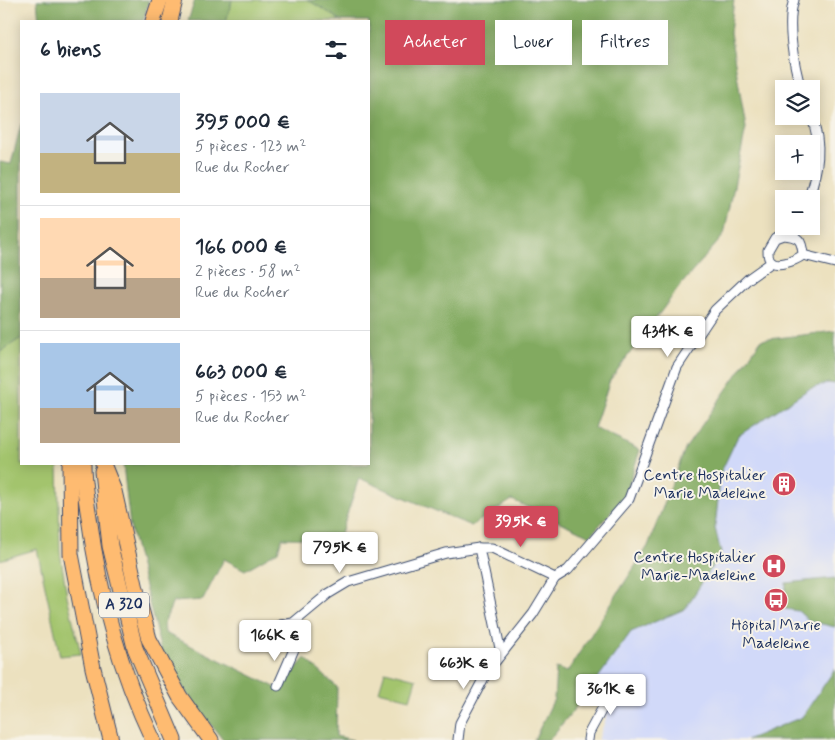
<!DOCTYPE html>
<html lang="fr">
<meta charset="utf-8">
<style>
body{margin:0;font-family:Mynerve,sans-serif;background:#f6f6f7;color:#1f2937;height:100vh;display:flex;flex-direction:column;font-size:19px;white-space:nowrap}
*{box-sizing:border-box;margin:0}
p{font-size:16px;color:#747a83}
.icon{flex:none;width:28px;height:28px;fill:none;stroke:currentColor;stroke-width:2;stroke-linecap:round;stroke-linejoin:round}
.map{position:relative;flex:1;overflow:hidden}
.details{position:absolute;left:20px;top:20px;width:350px;height:445px;display:flex;flex-direction:column;background:#fff;border-radius:0px;box-shadow:0 2px 12px #0003}
.details>*{flex:none}
.hud{position:absolute;left:385px;top:20px;width:375px;height:45px;display:flex;gap:10px}
.controls{position:absolute;left:775px;top:80px;display:grid;gap:10px}
.controls a{display:grid;place-items:center;width:45px;height:45px;border-radius:0px;background:#fff;box-shadow:0 2px 12px #0003;font-size:25px}
.price{position:absolute;translate:-50% -42px;padding:0 11px;border-radius:5px;background:#fff;color:#222;font-size:16px;line-height:32px;filter:drop-shadow(0 1px 2px #0008)}
.price::after{content:'';position:absolute;left:50%;top:30px;width:15px;height:11px;margin-left:-8px;background:inherit;clip-path:polygon(0 0,100% 0,50% 100%)}
.price.on{background:#d1495b;color:#fff}
ul{padding:0;list-style:none}
li{display:flex;align-items:center;gap:15px;height:125px;padding:0 20px}
li+li{border-top:1px solid #e0e1e3}
li span{display:grid;place-items:center;flex:none;width:140px;height:100px;border-radius:0px;color:#555}
li>.icon{margin-inline-start:auto}
span .icon{width:60px;height:60px;fill:#fffc;stroke-width:1}
li b{font-size:21px}
h2{display:flex;justify-content:space-between;align-items:center;height:60px;padding:0 20px;font-size:21px}
.chip{padding:0 18px;border-radius:0px;background:#fff;box-shadow:0 2px 12px #0003;font-size:18px;line-height:45px}
.chip.on{background:#d1495b;color:#fff}
.map>svg:first-child{display:block}
</style>
<div class="map">
<svg width="835" height="740" viewBox="0 0 835 740">
<rect width="100%" height="100%" fill="#f7f3e8"/>
<filter id="ink" filterUnits="userSpaceOnUse"><feTurbulence type="fractalNoise" baseFrequency=".02" numOctaves="2"/><feDisplacementMap in="SourceGraphic" scale="10" xChannelSelector="R" yChannelSelector="G"/><feConvolveMatrix kernelMatrix="1 2 1 2 8 2 1 2 1" color-interpolation-filters="sRGB"/></filter>
<filter id="wash" filterUnits="userSpaceOnUse"><feTurbulence type="fractalNoise" baseFrequency=".0096" numOctaves="4" result="noise"/><feDisplacementMap in="SourceGraphic" scale="20" xChannelSelector="R" yChannelSelector="G"/><feGaussianBlur stdDeviation="1.12" result="paint"/><feColorMatrix in="noise" values="0 0 0 0 0 0 0 0 0 0 0 0 0 0 0 0 0 1.4 0 .05"/><feComposite in="paint" operator="in"/></filter>
<g filter="url(#wash)">
<rect width="100%" height="100%" fill="#ece1bf"/>
<path fill="#d1d9f9" d="M829,383l6,1v194l-49,5 -1,26 13,2 11,10 26,6v42l-33,48 -56,23h-148l10,-27 -23,-17 46,-64 54,-23 36,-55 -6,-26 6,-56 17,-36 71,-48z"/>
<g fill="#a3c46d" stroke="#5f7a66">
<path d="M232,0h76l29,17 2,4h-113z"/>
<path d="M369,167l4,35 -4,27z"/>
<path d="M21,338v126h37l2,88 7,44 14,58 -21,2 -23,-107 -37,11v-208z"/>
<path d="M385,671l31,8 -6,20 -31,-8z"/>
</g>
<g fill="#82aa60" stroke="#4e6c5f">
<path d="M37,0h112l-6,21h-104z"/>
<path d="M195,0h37l-6,21h-38z"/>
<path d="M308,0h426l-4,33 16,95 -22,107 -44,51 -70,94 -16,48 46,22 -15,46 -35,40 -78,-36 -41,26 -112,-48 -20,61 -57,-1 -4,13 -33,19 -21,-11 -21,41 -30,2 -9,21 1,10 114,56 26,-31 32,29 -1,49 17,4h-130l-37,-47 -25,-42 -31,-125 -7,-62h246v-235l4,-27 -4,-35v-146h-30l-3,-4z"/>
<path d="M21,124v214l-21,14v-190l11,2z"/>
<path d="M835,331v53l-7,-1 -19,6 -71,47 -17,36 -6,56 6,25 -36,56 -54,23 -46,64 -36,44h-15l20,-41 2,-31 11,4 81,-126 37,-97 76,-109z"/>
<path d="M835,578v49l-26,-6 -11,-10 -13,-2 1,-26z"/>
<path d="M835,669v71h-89l56,-23z"/>
</g>
</g>
<g filter="url(#ink)">
<g fill="none" stroke-linecap="round" stroke-linejoin="round">
<g stroke="#3a4a6d" stroke-width="11">
<g id="street">
<path d="M794,0c-8,23 0,66 7,89"/>
<path d="M808,199c10,-29 15,-54 3,-83"/>
<path d="M783,235c16,1 19,5 20,20 -7,5 -29,15 -34,3 -1,-2 -1,-5 -1,-8l7,-12z"/>
<path d="M793,236l4,-10"/>
<path d="M803,255l32,8"/>
<path d="M479,548l22,105"/>
<path d="M278,686l17,-39 -21,-8 6,-14 13,-2 35,-29 20,-12 98,-29 33,-5h13l63,30"/>
<path d="M458,740l2,-17 27,-51 46,-58 22,-36 13,-8 61,-71 48,-132 38,-57 33,-31 24,-17"/>
<path d="M588,740l1,-7 26,-48"/>
</g>
</g>
<g stroke="#3a4a6d" stroke-width="17">
<g id="highway">
<path d="M153,21l7,-21"/>
<path d="M170,21l5,-21"/>
<path d="M70,464l1,90 22,114 18,72"/>
<path d="M83,464c0,17 3,35 6,53 10,77 31,153 64,223"/>
<path d="M103,464l11,27 24,107 11,41 31,58 31,43"/>
<path d="M102,471l8,75 25,102 39,92"/>
</g>
</g>
<use href="#street" stroke="#fff" stroke-width="9"/>
<use href="#highway" stroke="#febb71" stroke-width="15"/>
</g>
</g>
<defs>
<g id="building-disc" transform="scale(1.25)"><circle r="9.5" fill="#d1495b" stroke="#f7f3e8"/><path d="M-4-6H4V6H1V3H-1V6H-4ZM-2.5-4.3h1.7v1.8h-1.7ZM.8-4.3h1.7v1.8H.8ZM-2.5-1h1.7V.8h-1.7ZM.8-1h1.7V.8H.8Z" fill="#fff"/></g>
<g id="hospital-disc" transform="scale(1.25)"><circle r="9.5" fill="#d1495b" stroke="#f7f3e8"/><path d="M-5-5h3v3.5h4V-5h3V5h-3V1.5h-4V5h-3Z" fill="#fff"/></g>
<g id="bus-disc" transform="scale(1.25)"><circle r="9.5" fill="#d1495b" stroke="#f7f3e8"/><path d="M-5-6H5V4H4V6H2V4H-2V6H-4V4H-5ZM-3.5-4V0h7V-4ZM-3.5 1.2v1.5H-2V1.2ZM2 1.2v1.5H3.5V1.2Z" fill="#fff"/></g>
</defs>
<g fill-rule="evenodd">
<use href="#building-disc" x="784" y="484"/>
<use href="#hospital-disc" x="774" y="566"/>
<use href="#bus-disc" x="776" y="600"/>
</g>
<g text-anchor="middle" dominant-baseline="central" stroke-width="4" stroke-linejoin="round" paint-order="stroke">
<rect fill="#f7f3e8" stroke="#5d6a87" stroke-width="1" x="99" y="592.5" width="50" height="25" rx="4"/>
<g font-size="15" font-weight="bold" fill="#1b2f5e">
<text x="124" y="605">A 320</text>
</g>
<g font-size="16" fill="#1b2f5e" stroke="#f7f3e8" text-anchor="end">
<text x="766" y="475">Centre Hospitalier<tspan x="766" dy="18">Marie Madeleine</tspan></text>
<text x="756" y="557">Centre Hospitalier<tspan x="756" dy="18">Marie-Madeleine</tspan></text>
<text x="776" y="625" text-anchor="middle">Hôpital Marie<tspan x="776" dy="18">Madeleine</tspan></text>
</g>
</g>
</svg>
<div class="controls">
<a><svg class="icon" aria-label="layers" viewBox="0 0 24 24"><path d="M12 4l9 5-9 5-9-5zM3 14l9 5 9-5"/></svg></a>
<a>+</a>
<a>−</a>
</div>
<b class="price" style="left:668px;top:358px">434K €</b>
<b class="price on" style="left:521px;top:548px">395K €</b>
<b class="price" style="left:340px;top:574px">795K €</b>
<b class="price" style="left:275px;top:662px">166K €</b>
<b class="price" style="left:464px;top:690px">663K €</b>
<b class="price" style="left:611px;top:716px">361K €</b>
<div class="hud">
<a class="chip on">Acheter</a>
<a class="chip">Louer</a>
<a class="chip">Filtres</a>
</div>
<section class="details">
<h2>6 biens<svg class="icon" aria-label="filters" viewBox="0 0 24 24"><path d="M4 7h16M4 17h16"/><circle cx="9" cy="7" r="2"/><circle cx="15" cy="17" r="2"/></svg></h2>
<ul>
<li><span style="background:linear-gradient(#c9d6e8 60%,#c2b280 0)"><svg class="icon" aria-label="home" viewBox="0 0 24 24"><path d="M3 11l9-7 9 7M6 9v11h12V9"/></svg></span><div><b>395 000 €</b><p>5 pièces · 123 m²</p><p>Rue du Rocher</p></div></li>
<li><span style="background:linear-gradient(#ffd9b3 60%,#b9a48a 0)"><svg class="icon" aria-label="home" viewBox="0 0 24 24"><path d="M3 11l9-7 9 7M6 9v11h12V9"/></svg></span><div><b>166 000 €</b><p>2 pièces · 58 m²</p><p>Rue du Rocher</p></div></li>
<li><span style="background:linear-gradient(#a9c7e8 65%,#b9a48a 0)"><svg class="icon" aria-label="home" viewBox="0 0 24 24"><path d="M3 11l9-7 9 7M6 9v11h12V9"/></svg></span><div><b>663 000 €</b><p>5 pièces · 153 m²</p><p>Rue du Rocher</p></div></li>
</ul>
</section>
</div>
